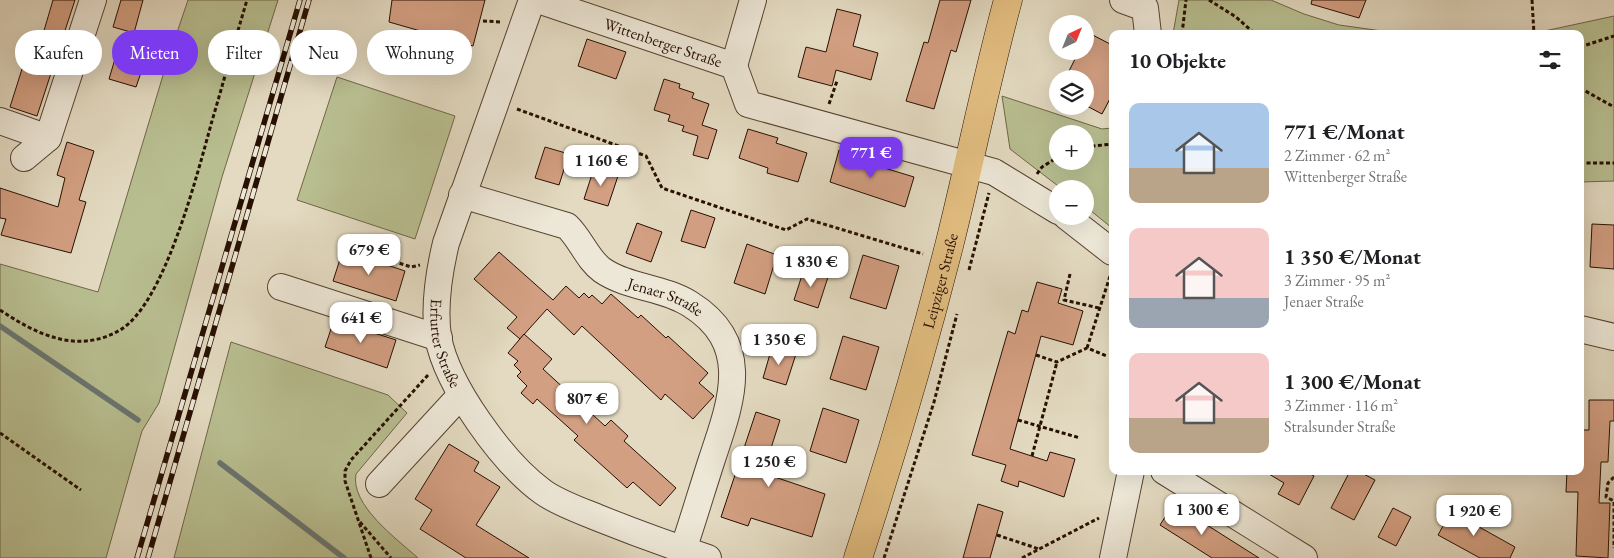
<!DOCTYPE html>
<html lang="de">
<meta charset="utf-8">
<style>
body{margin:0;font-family:"EB Garamond",serif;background:#f2f2f2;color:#202124;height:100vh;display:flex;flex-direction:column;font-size:19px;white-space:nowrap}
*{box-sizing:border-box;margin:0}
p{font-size:16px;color:#757577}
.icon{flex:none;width:28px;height:28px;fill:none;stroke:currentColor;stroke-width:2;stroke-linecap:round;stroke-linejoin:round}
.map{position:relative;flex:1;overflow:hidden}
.panel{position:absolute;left:1109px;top:30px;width:475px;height:445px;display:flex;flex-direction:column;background:#fff;border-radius:10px;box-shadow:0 5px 20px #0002}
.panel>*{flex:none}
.hud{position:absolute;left:15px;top:30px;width:475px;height:45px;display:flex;gap:10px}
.needle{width:32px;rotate:43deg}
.buttons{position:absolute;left:1049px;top:15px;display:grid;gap:10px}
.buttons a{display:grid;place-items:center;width:45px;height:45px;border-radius:50%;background:#fff;box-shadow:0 5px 20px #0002;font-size:25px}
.price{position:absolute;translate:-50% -42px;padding:0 11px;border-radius:10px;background:#fff;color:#222;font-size:16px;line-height:32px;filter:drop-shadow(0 1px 2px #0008)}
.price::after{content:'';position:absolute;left:50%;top:30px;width:15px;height:11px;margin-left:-8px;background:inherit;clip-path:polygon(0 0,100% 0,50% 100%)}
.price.on{background:#7c3aed;color:#fff}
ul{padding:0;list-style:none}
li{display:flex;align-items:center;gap:15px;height:125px;padding:0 20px}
li span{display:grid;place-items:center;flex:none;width:140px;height:100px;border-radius:10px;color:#555}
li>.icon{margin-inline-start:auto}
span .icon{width:60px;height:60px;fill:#fffc;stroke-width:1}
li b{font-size:21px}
h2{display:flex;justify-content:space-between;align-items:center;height:60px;padding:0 20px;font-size:21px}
.chip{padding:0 18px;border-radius:22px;background:#fff;box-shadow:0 5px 20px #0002;font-size:18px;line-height:45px}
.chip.on{background:#7c3aed;color:#fff}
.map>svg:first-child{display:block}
</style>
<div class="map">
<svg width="1614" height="558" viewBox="0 0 1614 558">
<rect width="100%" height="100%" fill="#e3dac1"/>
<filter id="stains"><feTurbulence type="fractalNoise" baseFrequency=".004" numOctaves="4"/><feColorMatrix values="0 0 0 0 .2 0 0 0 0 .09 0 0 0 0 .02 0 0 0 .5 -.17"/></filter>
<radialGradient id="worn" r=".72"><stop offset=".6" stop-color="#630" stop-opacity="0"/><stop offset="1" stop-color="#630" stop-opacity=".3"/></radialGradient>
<g fill="#b8be90" stroke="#706648" fill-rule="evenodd">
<path d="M188,0h90l-56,177 -63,226 -17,28 -36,127h-106v-294l98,28 69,-230z"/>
<path d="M1179,0h92l33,14 35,11 65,9h-231z"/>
<path d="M1614,16v165l-34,1v-148h-120l80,-2z"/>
<path d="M337,77l118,39 -40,123 -118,-39z"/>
<path d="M1002,96l100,33 10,-1v100l-27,-22v-17h-23l-52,-40zM1058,134h27v27h-27z"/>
<path d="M231,342l157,53 19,18 -51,61c-6,31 41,65 62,84h-244z"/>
</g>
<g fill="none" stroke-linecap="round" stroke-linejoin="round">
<g stroke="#6a7571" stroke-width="5.5">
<path d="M0,326l138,94"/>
<path d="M220,463l124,95"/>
</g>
</g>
<g fill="#d39f82" stroke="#270f01">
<path d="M53,0h22l-38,116 -27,-9 24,-76 9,3z"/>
<path d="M121,0h22l-9,33 -21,-6z"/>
<path d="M392,0h93l-12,46 -84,-24z"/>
<path d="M940,0h31l-15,52 -5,-2 -17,59 -28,-8 18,-59 4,1z"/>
<path d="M1312,0h54l-7,18 -48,-14z"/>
<path d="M837,9l24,6 -8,31 25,7 -7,27 -35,-10 -4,16 -34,-9 8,-30 20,5z"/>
<path d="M1085,31l27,14v50l-10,19 -17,-9v-26h-20l14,-28h6z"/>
<path d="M587,39l39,13 -10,27 -38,-13z"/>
<path d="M118,49l28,9 -10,29 -27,-8z"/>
<path d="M664,79l16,5 -1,4 15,5 -2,5 17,6 -7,21 15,5 -9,29 -15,-4 5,-19 -16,-5 2,-5 -16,-5 2,-6 -16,-5z"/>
<path d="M748,129l30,9 -2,5 31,10 -9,29 -31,-9 1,-5 -29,-10z"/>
<path d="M67,142l27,9 -15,49 7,2 -15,51 -70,-18 5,-16 -6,-1v-30l58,19 7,-29 -8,-3z"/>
<path d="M545,147l24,7 -10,31 -24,-7z"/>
<path d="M839,150l31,9 -2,4 46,14 -9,30 -75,-25z"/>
<path d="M594,168l24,8 -10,30 -24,-7z"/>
<path d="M691,210l24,8 -10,30 -24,-7z"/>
<path d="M637,223l25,9 -11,30 -25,-9z"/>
<path d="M1592,224l22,1v44l-24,-2z"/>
<path d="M747,244l30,11 -12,39 -31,-11z"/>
<path d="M343,250l62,21 -9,30 -63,-20z"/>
<path d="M499,252l54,48 13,-14 13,12 5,-5 5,5 3,-3 10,9 9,-10 27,24 3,-3 25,23 2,-2 40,37 -9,10 15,13 -21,23 -28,-25 -4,6 -79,-74 -8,9 -27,-26 -27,30 -13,-11 10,-11 -43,-38z"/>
<path d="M863,255l36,11 -13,43 -36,-11z"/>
<path d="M804,269l24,8 -10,31 -24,-8z"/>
<path d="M1037,282l25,7 -4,14 25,8 -10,34 -32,-9 -31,113 37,12 3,-9 25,7 -11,38 -45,-16 -1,6 -17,-6 5,-16 -34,-10 36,-124 7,3 7,-24 6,2z"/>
<path d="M334,320l62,20 -9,28 -62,-21z"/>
<path d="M524,334l28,25 -9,10 62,57 6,-6 17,16 -4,5 52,47 -16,18 -27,-24 -6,6 -53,-48 4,-4 -41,-37 -4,5 -12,-11 6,-7 -10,-10 4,-4 -7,-7 4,-4 -10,-8z"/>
<path d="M843,336l36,11 -13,43 -36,-11z"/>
<path d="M772,347l24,7 -10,31 -23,-7z"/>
<path d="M1589,400h25v21h-4l-2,41h-7l-2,41h11l-2,55 -32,-2 2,-64h-12l1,-21h13v-41h9z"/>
<path d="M823,408l36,12 -13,43 -36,-12z"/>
<path d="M756,412l24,8 -17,53 62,21 -13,43 -61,-19 -3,8 -27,-9z"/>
<path d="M449,444l30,18 -5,9 26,16 -24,38 53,33h-63l-46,-29 12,-19 -17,-11z"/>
<path d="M1264,471h41l9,5 -15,29 -21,-11 6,-11z"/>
<path d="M1350,471h8l17,9 -21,40 -23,-12z"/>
<path d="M1174,503l33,22 52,33h-47l-52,-33z"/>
<path d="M978,504l25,8 -13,46h-27z"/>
<path d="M1454,506l21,11 -3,6 43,24 -5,11h-30l-42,-23z"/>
<path d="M1393,508l18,9 -15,29 -18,-9z"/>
</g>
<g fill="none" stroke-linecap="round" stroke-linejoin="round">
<g stroke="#564231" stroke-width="28">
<g id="minor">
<path id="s1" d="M532,0l-86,243c-7,29 -12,65 -8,94 9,49 65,126 105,155 17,12 39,19 58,27 35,14 71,27 107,39"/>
<path id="s2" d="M538,0l196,66 14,38 246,68 64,39"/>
<path d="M1123,0l22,8 3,26"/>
<path d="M734,66l19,-66"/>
<path d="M0,121l48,17"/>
<path d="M24,158l24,-20 45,-138"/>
<path id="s3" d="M462,195l105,31c13,12 21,34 35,44 26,18 61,17 88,34 64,40 41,98 22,155 -10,31 -19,61 -29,91"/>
<path d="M1066,216l46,36"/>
<path d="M281,287l158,51"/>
<path d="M1580,329l34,8"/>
<path d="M1164,471l140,87"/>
<path d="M379,484l81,-88"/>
<path d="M1113,558l18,-87"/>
</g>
</g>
<g stroke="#270f01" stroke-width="29">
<g id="major">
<path id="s4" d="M858,558c34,-104 65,-209 92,-316 20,-80 36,-162 58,-242"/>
</g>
</g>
<g stroke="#270f01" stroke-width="3" stroke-dasharray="4 2.5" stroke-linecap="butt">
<path d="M1209,0l27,17 19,17"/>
<path d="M1532,0l2,34"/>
<path d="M483,21l18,1"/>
<path d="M1182,34l4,-34"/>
<path d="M1580,47l34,-11"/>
<path d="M1580,88l34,19"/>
<path d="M829,104l8,-23"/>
<path d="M517,109l129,47 16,32 124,42 21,-11 116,35"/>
<path d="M1085,147l27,-3"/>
<path d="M1580,163h34"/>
<path d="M1037,174l5,-7 16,-10"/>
<path d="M344,245l67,22 9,-2"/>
<path d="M969,270l20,-77"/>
<path d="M1070,274l-6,26 35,8"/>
<path d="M0,310c36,24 77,45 120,20 45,-26 78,-159 92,-209 12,-41 23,-81 35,-121"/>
<path d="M1087,348l24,-75"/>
<path d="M1036,355l21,7 30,-14 20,8"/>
<path d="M1018,420l62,18"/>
<path d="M0,433l81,57"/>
<path d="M1032,456l25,-94"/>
<path d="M1614,477l-6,6 -2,14 8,4v47"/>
<path d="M360,522l31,36"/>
<path d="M997,535l42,14"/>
<path d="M371,558l-26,-77v-10l6,-11 77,-85"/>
<path d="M884,558l50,-156 23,-88"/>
<path d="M1022,558l77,-40"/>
</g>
<use href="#minor" stroke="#ede7d7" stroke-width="26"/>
<use href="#major" stroke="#e2bd80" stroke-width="28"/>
<g stroke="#270f01" stroke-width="5.5">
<g id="rail">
<path d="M137,558l163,-558"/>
<path d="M148,558l161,-558"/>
</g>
</g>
<use href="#rail" stroke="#ede7d7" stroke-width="4" stroke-dasharray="11" stroke-linecap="butt"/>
</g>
<g text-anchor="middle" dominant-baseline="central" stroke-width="4" stroke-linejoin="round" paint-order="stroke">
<g font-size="16" fill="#270f01" stroke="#ede7d7">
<text stroke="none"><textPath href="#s2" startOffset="132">Wittenberger Straße</textPath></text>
<text stroke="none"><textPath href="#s4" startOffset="289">Leipziger Straße</textPath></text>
<text stroke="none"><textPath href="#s3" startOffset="235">Jenaer Straße</textPath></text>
<text stroke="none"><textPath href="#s1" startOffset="360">Erfurter Straße</textPath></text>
</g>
</g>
<rect width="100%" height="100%" filter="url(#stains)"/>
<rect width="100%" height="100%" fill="url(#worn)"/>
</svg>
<div class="buttons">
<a><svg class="needle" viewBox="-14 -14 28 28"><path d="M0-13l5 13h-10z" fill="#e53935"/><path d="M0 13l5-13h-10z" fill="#757577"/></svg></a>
<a><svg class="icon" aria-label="layers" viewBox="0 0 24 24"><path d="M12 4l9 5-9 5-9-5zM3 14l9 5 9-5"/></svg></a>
<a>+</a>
<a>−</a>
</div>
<b class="price on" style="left:871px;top:179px">771 €</b>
<b class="price" style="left:601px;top:187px">1 160 €</b>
<b class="price" style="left:369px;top:276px">679 €</b>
<b class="price" style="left:811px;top:288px">1 830 €</b>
<b class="price" style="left:361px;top:344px">641 €</b>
<b class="price" style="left:779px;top:366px">1 350 €</b>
<b class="price" style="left:587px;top:425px">807 €</b>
<b class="price" style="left:769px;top:488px">1 250 €</b>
<b class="price" style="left:1202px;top:536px">1 300 €</b>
<b class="price" style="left:1474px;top:537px">1 920 €</b>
<div class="hud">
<a class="chip">Kaufen</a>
<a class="chip on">Mieten</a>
<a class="chip">Filter</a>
<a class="chip">Neu</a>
<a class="chip">Wohnung</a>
</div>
<section class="panel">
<h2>10 Objekte<svg class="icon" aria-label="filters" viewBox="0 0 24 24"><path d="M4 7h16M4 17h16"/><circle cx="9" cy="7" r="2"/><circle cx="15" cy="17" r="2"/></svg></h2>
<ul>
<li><span style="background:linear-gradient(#a9c7e8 65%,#b9a48a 0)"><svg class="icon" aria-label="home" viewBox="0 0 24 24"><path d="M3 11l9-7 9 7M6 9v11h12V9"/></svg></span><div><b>771 €/Monat</b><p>2 Zimmer · 62 m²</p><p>Wittenberger Straße</p></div></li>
<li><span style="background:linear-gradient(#f6c9c9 70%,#9aa5b1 0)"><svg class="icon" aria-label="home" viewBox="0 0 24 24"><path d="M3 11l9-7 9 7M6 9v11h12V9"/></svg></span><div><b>1 350 €/Monat</b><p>3 Zimmer · 95 m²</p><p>Jenaer Straße</p></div></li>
<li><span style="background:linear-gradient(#f6c9c9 65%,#b9a48a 0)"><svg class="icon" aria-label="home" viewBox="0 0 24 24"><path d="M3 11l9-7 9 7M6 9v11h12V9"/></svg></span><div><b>1 300 €/Monat</b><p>3 Zimmer · 116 m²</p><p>Stralsunder Straße</p></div></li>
</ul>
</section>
</div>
